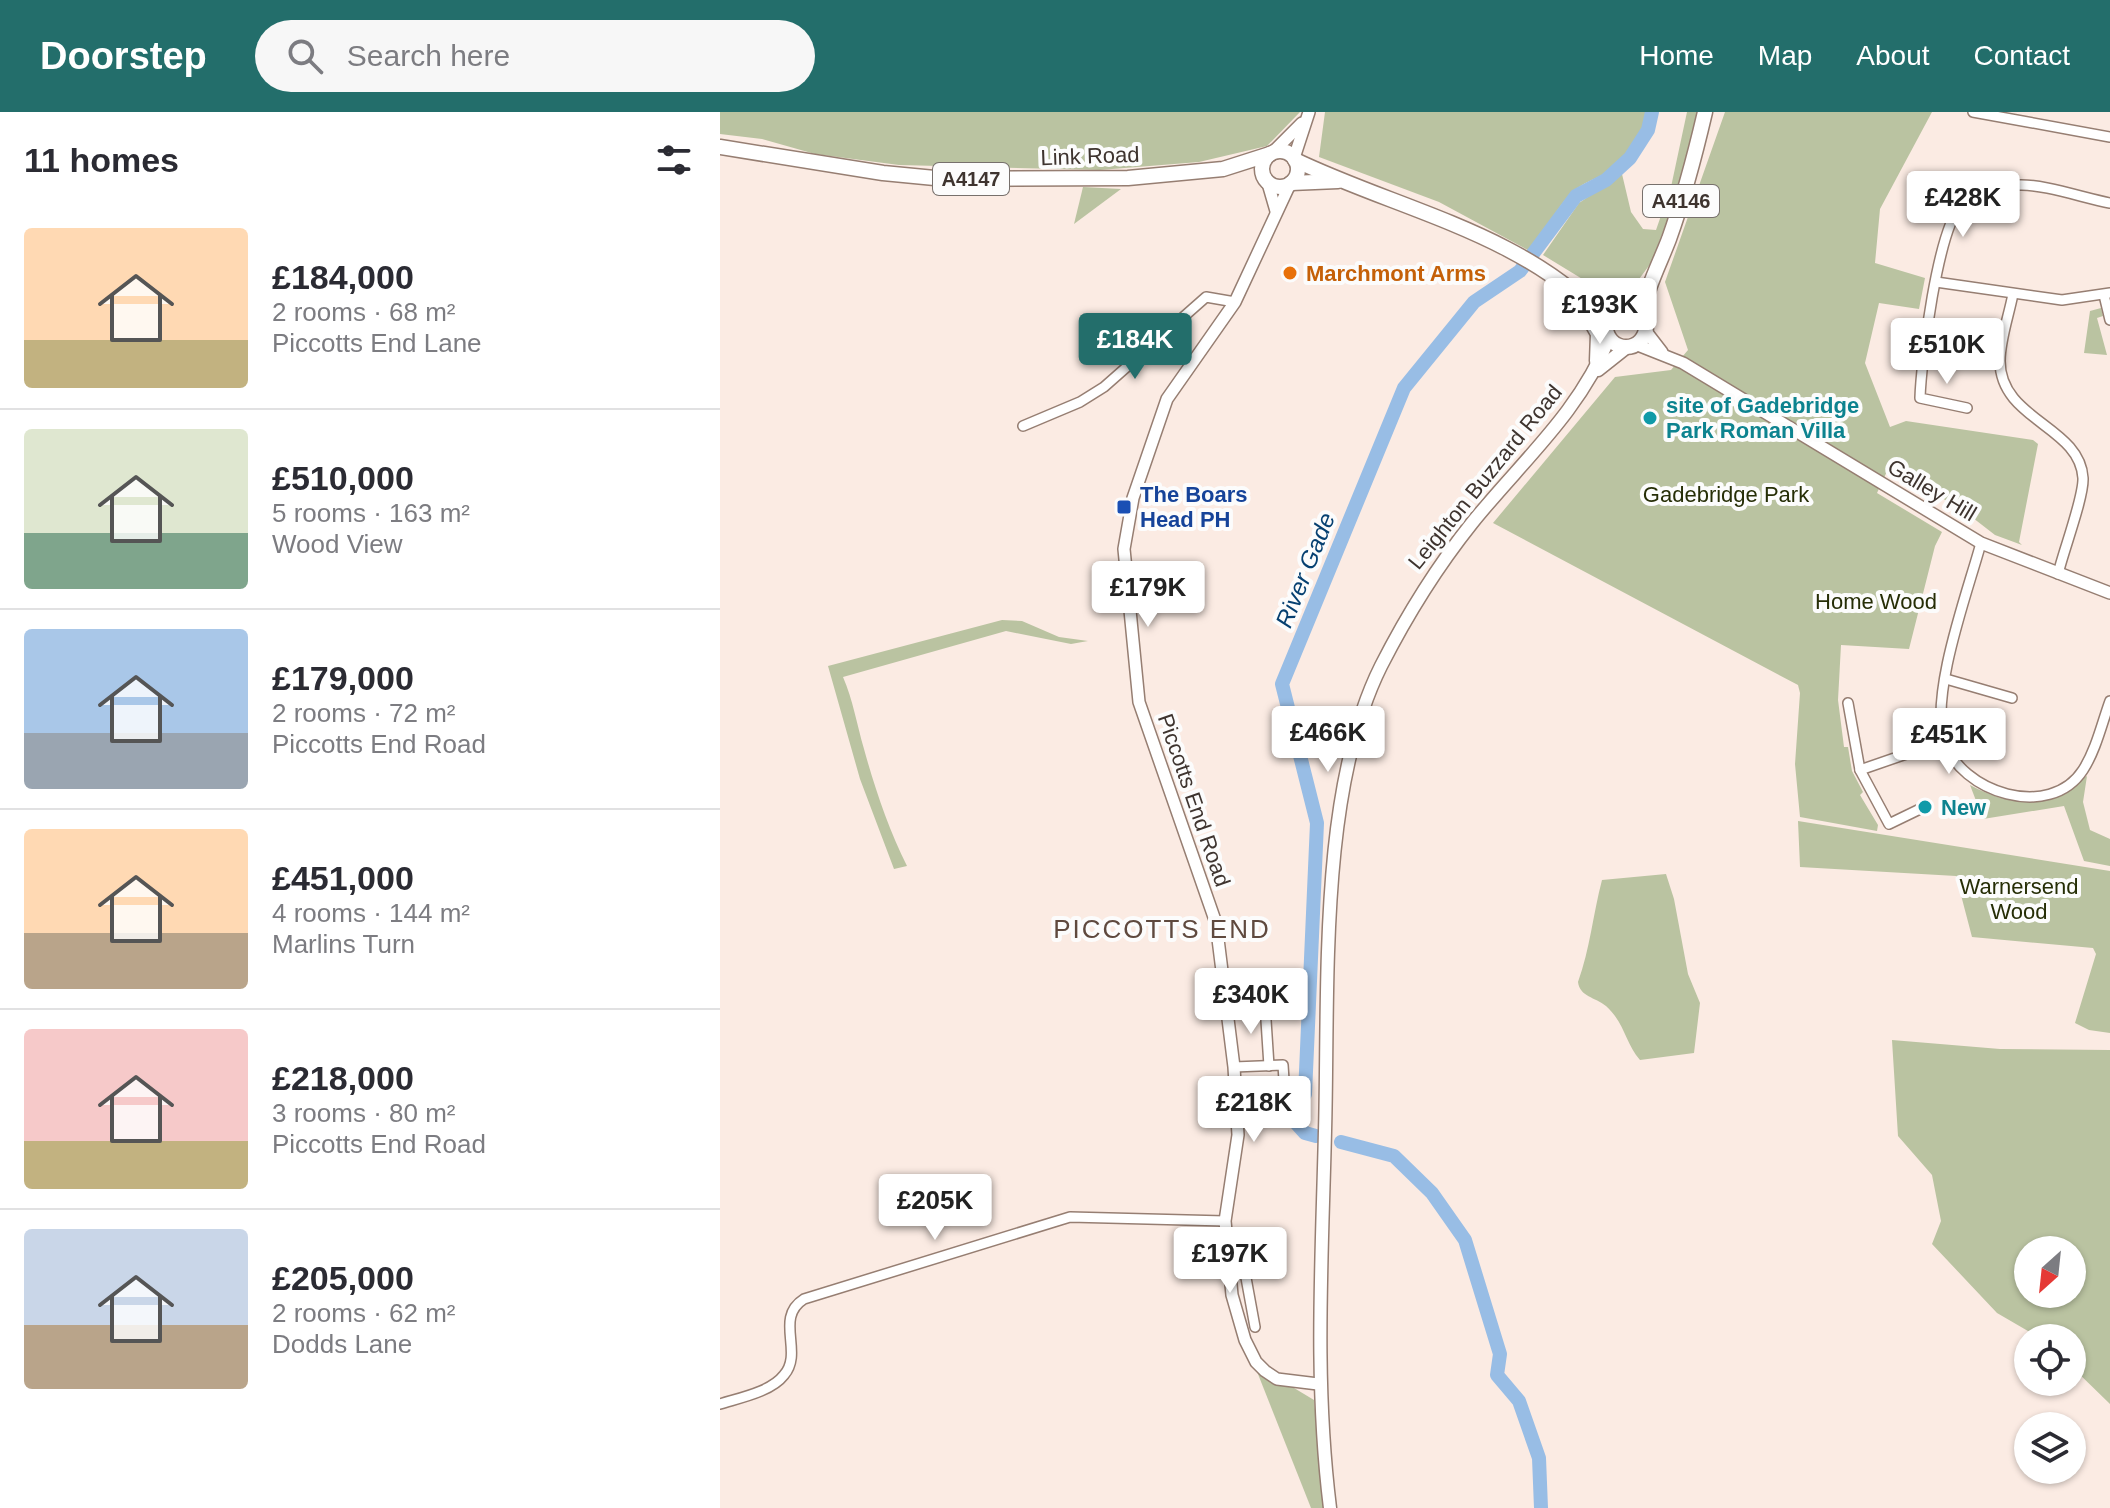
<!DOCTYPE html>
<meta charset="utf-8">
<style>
body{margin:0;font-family:Arial,sans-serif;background:#f7f7f7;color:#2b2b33;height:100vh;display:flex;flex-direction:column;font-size:30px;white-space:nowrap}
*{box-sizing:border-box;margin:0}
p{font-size:26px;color:#7c7c81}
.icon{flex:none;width:44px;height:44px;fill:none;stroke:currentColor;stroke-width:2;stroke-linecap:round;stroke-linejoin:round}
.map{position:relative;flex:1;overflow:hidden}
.drawer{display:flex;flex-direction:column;background:#fff;width:720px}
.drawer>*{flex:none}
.needle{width:52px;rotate:207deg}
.buttons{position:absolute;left:1294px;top:1124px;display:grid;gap:16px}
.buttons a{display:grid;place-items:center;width:72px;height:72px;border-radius:50%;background:#fff;box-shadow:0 2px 6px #0004;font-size:40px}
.price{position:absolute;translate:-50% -68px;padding:0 18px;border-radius:8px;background:#fff;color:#222;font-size:26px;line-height:52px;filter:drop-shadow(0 2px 4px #0008)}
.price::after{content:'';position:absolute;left:50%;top:48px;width:24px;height:18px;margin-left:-12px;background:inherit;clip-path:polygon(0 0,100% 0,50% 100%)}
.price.active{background:#236e6b;color:#fff}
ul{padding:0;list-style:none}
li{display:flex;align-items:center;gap:24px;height:200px;padding:0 24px}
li+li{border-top:2px solid #e1e1e2}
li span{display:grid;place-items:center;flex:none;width:224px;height:160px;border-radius:8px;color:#555}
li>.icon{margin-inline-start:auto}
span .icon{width:96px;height:96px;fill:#fffc;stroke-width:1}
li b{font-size:34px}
h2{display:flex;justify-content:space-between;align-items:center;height:96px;padding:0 24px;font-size:34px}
header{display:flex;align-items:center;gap:48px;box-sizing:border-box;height:112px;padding:0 40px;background:#236e6b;color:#fff}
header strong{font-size:38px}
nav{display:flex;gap:44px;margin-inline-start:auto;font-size:28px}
.search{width:560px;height:72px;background:#f7f7f7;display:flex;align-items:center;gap:20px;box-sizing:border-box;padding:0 28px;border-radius:44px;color:#7c7c81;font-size:30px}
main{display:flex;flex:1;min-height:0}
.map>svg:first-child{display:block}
</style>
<header>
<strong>Doorstep</strong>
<div class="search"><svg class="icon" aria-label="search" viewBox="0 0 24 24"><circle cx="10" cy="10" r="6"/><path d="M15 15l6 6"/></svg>Search here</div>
<nav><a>Home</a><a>Map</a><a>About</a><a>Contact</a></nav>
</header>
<main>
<section class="drawer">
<h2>11 homes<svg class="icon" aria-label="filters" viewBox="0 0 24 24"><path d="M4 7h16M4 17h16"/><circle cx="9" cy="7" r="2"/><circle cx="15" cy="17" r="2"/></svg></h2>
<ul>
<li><span style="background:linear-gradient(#ffd9b3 70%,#c2b280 0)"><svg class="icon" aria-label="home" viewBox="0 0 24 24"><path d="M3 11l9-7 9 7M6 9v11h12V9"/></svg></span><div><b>£184,000</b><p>2 rooms · 68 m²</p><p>Piccotts End Lane</p></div></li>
<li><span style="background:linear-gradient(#dfe7d0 65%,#7fa58c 0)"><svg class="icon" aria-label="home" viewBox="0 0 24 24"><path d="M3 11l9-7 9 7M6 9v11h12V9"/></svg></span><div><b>£510,000</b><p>5 rooms · 163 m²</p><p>Wood View</p></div></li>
<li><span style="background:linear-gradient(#a9c7e8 65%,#9aa5b1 0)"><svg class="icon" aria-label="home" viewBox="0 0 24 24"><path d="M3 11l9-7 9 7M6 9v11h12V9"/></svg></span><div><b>£179,000</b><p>2 rooms · 72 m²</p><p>Piccotts End Road</p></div></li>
<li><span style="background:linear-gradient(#ffd9b3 65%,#b9a48a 0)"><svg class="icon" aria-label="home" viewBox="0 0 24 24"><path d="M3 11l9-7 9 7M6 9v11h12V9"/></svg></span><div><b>£451,000</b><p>4 rooms · 144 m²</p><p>Marlins Turn</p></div></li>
<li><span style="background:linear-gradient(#f6c9c9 70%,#c2b280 0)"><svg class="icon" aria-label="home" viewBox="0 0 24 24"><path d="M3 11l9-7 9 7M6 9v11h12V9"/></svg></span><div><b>£218,000</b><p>3 rooms · 80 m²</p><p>Piccotts End Road</p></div></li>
<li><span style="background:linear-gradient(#c9d6e8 60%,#b9a48a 0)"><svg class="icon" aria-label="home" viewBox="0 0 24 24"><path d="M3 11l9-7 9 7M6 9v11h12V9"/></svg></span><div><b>£205,000</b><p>2 rooms · 62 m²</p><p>Dodds Lane</p></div></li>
</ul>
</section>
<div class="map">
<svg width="1390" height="1396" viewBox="0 0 1390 1396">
<rect width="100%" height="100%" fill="#fbebe3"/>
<g fill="#bac3a1" fill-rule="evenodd">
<path d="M0,0h580l-33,34 -68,16 -99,8 -201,-5 -84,-11 -53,-15 -42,-5z"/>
<path d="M605,0h324c-6,26 -23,51 -47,63 -9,5 -19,8 -27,15 -18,15 -30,42 -42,62l4,3 -98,-53 -120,-45z"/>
<path d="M967,0h12l-30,104 -18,47 -26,35 -41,-18 -41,-25 36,-52 43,-29 9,38 12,17 13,1 15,-43z"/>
<path d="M1005,0h207l-52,97 -5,54 50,15 -6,31 -40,-6 -14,60 25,64 16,-6 127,19 5,4 -19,98 3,3 -27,-10 -31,-24 -75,-44 -12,26 65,39 -7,14 -26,103 -68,-4 -3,55 6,47h4l4,24 11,21 -3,3 18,30 -1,6 -77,-14 -5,-53 5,-71 -2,-8 -305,-162 122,-146 56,-7 17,-20 -23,-68z"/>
<path d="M363,75l38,2 -47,35z"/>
<path d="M1381,196l2,8 -6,2 10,37 -23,-2 6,-42z"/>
<path d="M282,508l20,1 37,16 29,4 -17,3 -65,-13 -163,46c10,23 14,48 21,72 11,40 25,81 43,117l-13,3 -34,-90 -32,-113z"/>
<path d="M1367,664l-4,26 7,28 20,9v27l-26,-5 -20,-55 -81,13 -13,-34c50,26 71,19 117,-9z"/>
<path d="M1078,709l312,50v162l-21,-3 -14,-7 21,-69 -3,-6 -121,-11 -16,-61 -156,-9z"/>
<path d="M946,762l8,25 14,75 12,29 -6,50 -54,7c-15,-17 -15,-37 -34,-54 -11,-9 -26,-9 -28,-24 12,-33 15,-68 24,-102z"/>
<path d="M1172,928l108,9 110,1v354l-38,-37v-29h-32l-43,-25 -65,-69 9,-23 -9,-46 -34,-39zM1308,1138h44v44h-44z"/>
<path d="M534,1252l60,36 11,108h-14z"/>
</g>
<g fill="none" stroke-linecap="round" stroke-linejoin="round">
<g stroke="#98bde5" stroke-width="14">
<path d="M596,1024l-11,-3 -9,-10 2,-15 7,-14 12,-271 -35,-139 122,-296 70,-86 46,-31 56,-75 30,-16 24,-22 18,-28 4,-18"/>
<path d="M621,1030l53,14 38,37 33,47 35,114 -3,21 22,26 20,57 2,50"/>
</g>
<g stroke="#967e72" stroke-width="12">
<g id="minor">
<path d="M1253,0l137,25"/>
<path d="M1216,170l126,18 48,-7"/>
<path d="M1293,182c-4,21 -13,46 -13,67 0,59 80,65 83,117 1,19 -20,74 -25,96"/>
<path d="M1384,183l6,25"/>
<path d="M1247,296l-47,-10c1,-36 18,-170 41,-192 12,-12 41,-20 58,-21 24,-1 65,13 91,18"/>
<path d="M303,314l57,-24 24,-15 102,-90 29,5"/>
<path d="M1261,431c-13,48 -51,150 -37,197 16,53 106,81 139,30 13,-20 19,-47 27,-69"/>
<path d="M1226,567l66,19"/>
<path d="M1128,591l12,67 29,54 31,-15"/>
<path d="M1140,658l84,-29"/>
<path d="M545,893l4,61"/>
<path d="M514,955l49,-2 3,46 -19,7"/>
<path d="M505,1132l15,1 15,82"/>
<path d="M0,1292c19,-6 51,-12 64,-29 20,-23 -10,-57 20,-76l266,-82 155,4"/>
</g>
</g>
<g stroke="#967e72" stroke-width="14">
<g id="tertiary">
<path d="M552,41l30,-30"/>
<path d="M574,46l15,-46"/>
<path d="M547,68l9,31"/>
<path d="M570,72l-55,118 -68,97 -34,99 -9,51 15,153 77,221 18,144 4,68 -13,86 7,74 13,45 11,22 9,9 12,8 41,5"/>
<path d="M925,218l17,22"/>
<path d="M915,232l48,19 298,180 129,50"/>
</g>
</g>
<g stroke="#967e72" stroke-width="15">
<g id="secondary">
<path d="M860,192l17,30 -1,27"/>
<path d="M878,258l29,-23"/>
<path d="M610,1396c-16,-129 -8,-248 -5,-377 4,-139 -7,-339 56,-465 26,-51 55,-98 91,-143 49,-61 108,-111 137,-185"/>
</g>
</g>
<g stroke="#967e72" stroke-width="17">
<g id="primary">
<path d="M0,35l163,26 62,6 183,-1 95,-9 47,-15"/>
<circle cx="560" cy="57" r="18"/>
<path d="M575,48c104,50 232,74 311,163"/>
<path d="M571,71l47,-2"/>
<circle cx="906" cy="215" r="20"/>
<path d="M922,203c5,-28 17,-50 27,-76 15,-42 26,-84 36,-127"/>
</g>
</g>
<use href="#minor" stroke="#fff" stroke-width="9"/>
<use href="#tertiary" stroke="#fff" stroke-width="11"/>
<use href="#secondary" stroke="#fff" stroke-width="12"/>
<use href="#primary" stroke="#fff" stroke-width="14"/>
</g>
<circle fill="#e8710a" stroke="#fcfcfc" stroke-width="3" cx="570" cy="161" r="8"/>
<g fill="#0f9aa8" stroke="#fcfcfc" stroke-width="3">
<circle cx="930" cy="306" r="8"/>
<circle cx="1205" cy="695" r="8"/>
</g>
<rect fill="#1a4fb4" stroke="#fcfcfc" stroke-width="3" x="396" y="387" width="16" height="16" rx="4"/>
<g text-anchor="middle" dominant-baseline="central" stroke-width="8" stroke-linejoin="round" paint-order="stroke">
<g fill="#fcfcfc" stroke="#77706c" stroke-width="2">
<rect x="213" y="51" width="76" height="32" rx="6"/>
<rect x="923" y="73" width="76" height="32" rx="6"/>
</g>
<g font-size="20" font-weight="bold" fill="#3e342f">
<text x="251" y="67">A4147</text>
<text x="961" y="89">A4146</text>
</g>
<g font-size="22" fill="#3e342f" stroke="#fcfcfc">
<text transform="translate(370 44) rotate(-2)">Link Road</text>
<text transform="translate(765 365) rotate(-51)">Leighton Buzzard Road</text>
<text transform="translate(1212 378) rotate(31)">Galley Hill</text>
<text transform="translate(474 688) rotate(71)">Piccotts End Road</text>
</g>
<g font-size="22" font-weight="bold" fill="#c56008" stroke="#fcfcfc" text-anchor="start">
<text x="586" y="161">Marchmont Arms</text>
</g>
<g font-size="22" font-weight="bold" fill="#0d838f" stroke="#fcfcfc" text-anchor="start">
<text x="946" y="293">site of Gadebridge<tspan x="946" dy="25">Park Roman Villa</tspan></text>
<text x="1221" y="695">New</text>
</g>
<g font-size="22" font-weight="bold" fill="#164399" stroke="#fcfcfc" text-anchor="start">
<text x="420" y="382">The Boars<tspan x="420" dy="25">Head PH</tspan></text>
</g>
<g font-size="22" fill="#262e06" stroke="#fcfcfc">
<text x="1006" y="382">Gadebridge Park</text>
<text x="1156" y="489">Home Wood</text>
<text x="1299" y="774">Warnersend<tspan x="1299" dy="25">Wood</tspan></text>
</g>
<g font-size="24" font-style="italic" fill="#064071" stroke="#fcfcfc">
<text transform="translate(585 458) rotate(-68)">River Gade</text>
</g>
<g font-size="26" letter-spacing="2" fill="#5f493e" stroke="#fcfcfc">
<text x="442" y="817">PICCOTTS END</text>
</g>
</g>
</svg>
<div class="buttons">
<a><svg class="needle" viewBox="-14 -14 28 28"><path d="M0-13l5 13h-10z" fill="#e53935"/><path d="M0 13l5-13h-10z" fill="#7c7c81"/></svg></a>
<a><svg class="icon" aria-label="locate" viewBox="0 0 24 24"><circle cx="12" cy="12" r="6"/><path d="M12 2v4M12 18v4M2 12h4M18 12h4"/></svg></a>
<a><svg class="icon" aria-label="layers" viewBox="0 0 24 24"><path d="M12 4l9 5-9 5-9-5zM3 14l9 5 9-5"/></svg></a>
</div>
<b class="price" style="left:1243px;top:127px">£428K</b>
<b class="price" style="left:880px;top:234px">£193K</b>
<b class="price active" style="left:415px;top:269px">£184K</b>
<b class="price" style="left:1227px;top:274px">£510K</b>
<b class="price" style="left:428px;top:517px">£179K</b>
<b class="price" style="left:608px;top:662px">£466K</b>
<b class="price" style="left:1229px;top:664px">£451K</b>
<b class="price" style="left:531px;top:924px">£340K</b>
<b class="price" style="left:534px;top:1032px">£218K</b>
<b class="price" style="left:215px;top:1130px">£205K</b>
<b class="price" style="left:510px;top:1183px">£197K</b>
</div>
</main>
